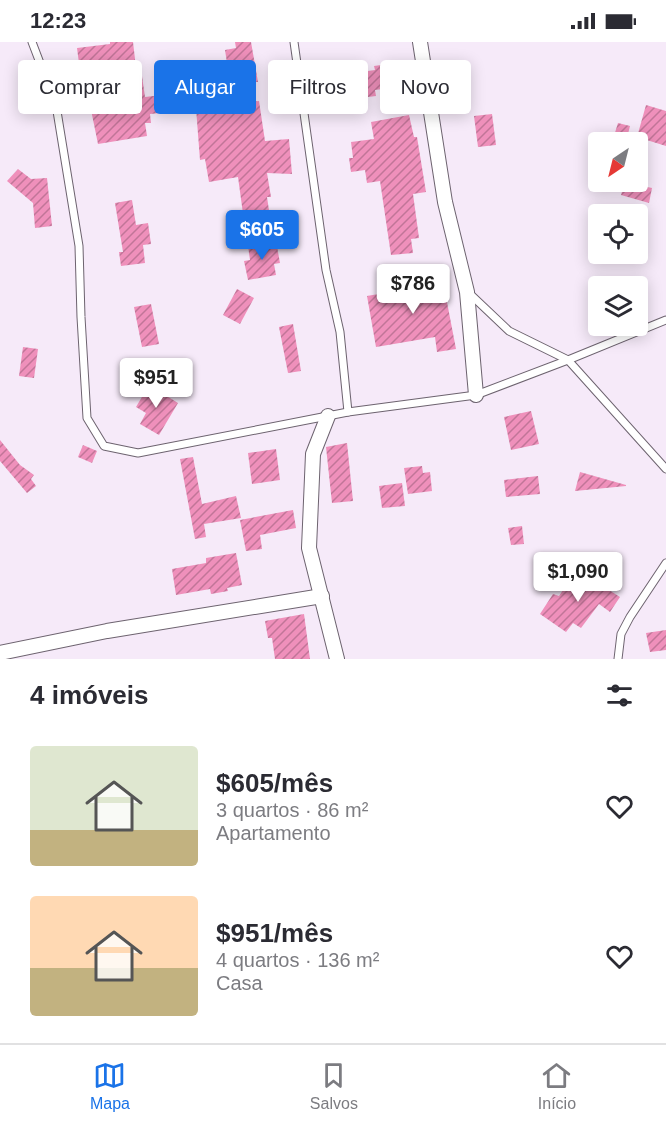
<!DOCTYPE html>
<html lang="pt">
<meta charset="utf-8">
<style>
body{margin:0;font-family:Helvetica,sans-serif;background:#f2f2f3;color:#2b2b33;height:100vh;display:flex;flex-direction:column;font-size:22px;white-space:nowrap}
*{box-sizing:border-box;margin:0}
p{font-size:20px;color:#7c7c81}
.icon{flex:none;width:33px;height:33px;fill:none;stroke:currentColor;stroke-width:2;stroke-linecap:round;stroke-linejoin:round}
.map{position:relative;height:617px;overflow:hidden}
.panel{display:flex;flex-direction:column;background:#fff;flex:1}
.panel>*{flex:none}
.banner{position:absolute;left:18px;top:18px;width:630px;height:54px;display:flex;gap:12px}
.needle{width:39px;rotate:215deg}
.fabs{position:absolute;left:588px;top:90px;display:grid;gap:12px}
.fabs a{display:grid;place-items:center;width:60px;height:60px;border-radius:6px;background:#fff;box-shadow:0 3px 15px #0003;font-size:30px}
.price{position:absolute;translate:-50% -51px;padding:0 14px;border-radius:6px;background:#fff;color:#222;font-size:20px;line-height:39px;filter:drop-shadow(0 2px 3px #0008)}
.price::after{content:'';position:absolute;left:50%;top:36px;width:18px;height:14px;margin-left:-9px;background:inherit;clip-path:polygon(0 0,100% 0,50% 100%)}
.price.active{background:#1a73e8;color:#fff}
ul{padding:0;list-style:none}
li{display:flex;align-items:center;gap:18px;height:150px;padding:0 30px}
li span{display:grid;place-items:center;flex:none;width:168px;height:120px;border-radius:6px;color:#555}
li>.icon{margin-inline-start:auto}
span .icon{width:72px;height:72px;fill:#fffc;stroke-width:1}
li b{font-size:26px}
h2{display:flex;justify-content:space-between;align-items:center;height:72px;padding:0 30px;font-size:26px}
.chip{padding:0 21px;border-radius:6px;background:#fff;box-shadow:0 3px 15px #0003;font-size:21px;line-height:54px}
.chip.active{background:#1a73e8;color:#fff}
.status{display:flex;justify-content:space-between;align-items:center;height:42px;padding:0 30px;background:#fff;direction:ltr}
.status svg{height:16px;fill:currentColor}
.menu{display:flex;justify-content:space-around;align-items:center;height:84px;border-top:2px solid #e1e1e2;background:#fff;font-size:16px;color:#7c7c81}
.menu a{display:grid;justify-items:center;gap:3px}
.menu .active{color:#1a73e8}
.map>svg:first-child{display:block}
</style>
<div class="status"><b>12:23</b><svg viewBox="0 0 49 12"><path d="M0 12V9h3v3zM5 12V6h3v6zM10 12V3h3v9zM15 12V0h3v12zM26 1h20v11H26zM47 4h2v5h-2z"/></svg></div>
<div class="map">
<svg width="666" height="617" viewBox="0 0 666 617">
<defs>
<pattern id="building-hatch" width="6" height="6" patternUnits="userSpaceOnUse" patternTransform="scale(1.5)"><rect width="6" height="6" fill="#ef90bb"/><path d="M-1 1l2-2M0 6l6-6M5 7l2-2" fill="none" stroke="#c17598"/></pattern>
</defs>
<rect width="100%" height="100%" fill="#f6eaf9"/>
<g fill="url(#building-hatch)">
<path d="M110,0h23l4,34h5l3,21 25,-3 2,18 -22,2 1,9h-6l2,13 -49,8 -9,-44 -5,1 -7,-53 33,-4z"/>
<path d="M235,0h16l7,40h-28l-5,-32 11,-2z"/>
<path d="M402,20l4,24 -31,4 1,6 -40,5 -4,-25 43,-6 -1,-4z"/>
<path d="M259,59l6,40 24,-2 3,35 -25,-1 4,24h-4l3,20 -26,4 -6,-44 -29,5 -4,-23 -5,1 -4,-52z"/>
<path d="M646,63l20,6v35l-29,-9z"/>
<path d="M492,72l4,31 -18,2 -4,-31z"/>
<path d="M409,73l5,22h3l9,55 -13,2 6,44 -8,1 2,14 -22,2 -11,-74 -13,2 -2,-13 -14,2 -2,-14h4l-2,-16 23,-3 -3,-17z"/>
<path d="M618,81l12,3 -4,16h-14z"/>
<path d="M18,127l13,10 16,-1 5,48 -17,2 -2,-25 -26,-22z"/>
<path d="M625,140h19l-1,4 9,2 -3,15 -28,-8z"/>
<path d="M132,158l4,25 12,-2 3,21 -8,1 2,18 -24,3 -2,-14h4l-8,-49z"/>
<path d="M276,199l4,22 -6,1 2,11 -28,5 -4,-19 6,-1 -2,-14z"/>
<path d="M441,229l15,78 -19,3 -2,-15 -59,10 -9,-51 63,-11 -2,-11z"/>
<path d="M237,247l17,9 -14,26 -17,-9z"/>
<path d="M151,262l8,40 -17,3 -8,-40z"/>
<path d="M293,282l8,47 -13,2 -9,-46z"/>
<path d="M23,305l15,2 -4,29 -15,-2z"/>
<path d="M149,343l29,18 -19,32 -19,-11 6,-11 -10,-6z"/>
<path d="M531,369l8,33 -28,6 -7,-33z"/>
<path d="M0,398l20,25 14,10 -3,4 5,7 -9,7 -27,-32z"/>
<path d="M347,401l6,58 -21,2 -6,-56z"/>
<path d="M83,403l14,6 -5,12 -14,-6z"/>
<path d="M276,407l4,31 -28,4 -4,-31z"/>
<path d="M193,415l9,47 34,-8 5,22 -37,6 2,13 -11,2 -15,-80z"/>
<path d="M422,424l1,7 7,-1 2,19 -24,3 -4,-26z"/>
<path d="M580,430l46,13v1l-51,5z"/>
<path d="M538,434l2,18 -34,3 -2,-17z"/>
<path d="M402,441l3,23 -23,2 -3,-22z"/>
<path d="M293,468l3,18 -36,7 2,14 -16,2 -6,-31z"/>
<path d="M522,484l2,18 -13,1 -3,-17z"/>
<path d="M236,511l6,32 -15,3 1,3 -17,3 -1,-5 -34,6 -4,-26 34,-6v-5z"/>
<path d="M575,530l16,10 2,-2 27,17 -10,15 -11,-8 -18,24 -8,-5 -7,9 -26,-18 13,-20 6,2z"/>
<path d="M304,572l6,45h-35l-3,-21h-4l-3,-17z"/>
<path d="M666,588v20l-16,2 -4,-19z"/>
</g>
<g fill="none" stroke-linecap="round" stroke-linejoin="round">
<g stroke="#6d636f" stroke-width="9">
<g id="service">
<path d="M32,0l24,63 23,141 2,71 6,101 17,28 34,7 210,-41 128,-17 92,-35 98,-40"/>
<path d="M294,0l32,228 14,62 8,80"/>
<path d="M469,251l40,38 59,29 98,109"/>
<path d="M618,617l3,-25 9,-17 36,-54"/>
</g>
</g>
<g stroke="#6d636f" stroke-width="16">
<g id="minor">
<path d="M420,0l25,160 22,90 9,103"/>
<path d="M328,374l-15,38 -4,94 28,111"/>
<path d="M0,611l107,-22 215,-35"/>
</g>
</g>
<use href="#service" stroke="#fff" stroke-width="7"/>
<use href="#minor" stroke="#fff" stroke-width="14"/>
</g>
</svg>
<div class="fabs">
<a><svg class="needle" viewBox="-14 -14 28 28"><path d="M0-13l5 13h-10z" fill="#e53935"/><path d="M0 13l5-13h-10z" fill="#7c7c81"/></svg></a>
<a><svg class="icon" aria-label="locate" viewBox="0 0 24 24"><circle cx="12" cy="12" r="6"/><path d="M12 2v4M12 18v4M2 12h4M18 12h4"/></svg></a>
<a><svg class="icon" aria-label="layers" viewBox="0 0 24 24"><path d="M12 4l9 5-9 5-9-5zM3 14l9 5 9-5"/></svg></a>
</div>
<b class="price active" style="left:262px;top:219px">$605</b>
<b class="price" style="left:413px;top:273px">$786</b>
<b class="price" style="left:156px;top:367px">$951</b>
<b class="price" style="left:578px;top:561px">$1,090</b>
<div class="banner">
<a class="chip">Comprar</a>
<a class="chip active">Alugar</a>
<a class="chip">Filtros</a>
<a class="chip">Novo</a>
</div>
</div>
<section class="panel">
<h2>4 imóveis<svg class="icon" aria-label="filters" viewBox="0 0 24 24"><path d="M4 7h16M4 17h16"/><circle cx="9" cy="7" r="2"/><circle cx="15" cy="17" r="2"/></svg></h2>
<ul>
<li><span style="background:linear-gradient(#dfe7d0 70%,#c2b280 0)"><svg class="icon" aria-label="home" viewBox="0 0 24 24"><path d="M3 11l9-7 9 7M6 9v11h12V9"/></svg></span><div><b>$605/mês</b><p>3 quartos · 86 m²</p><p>Apartamento</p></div><svg class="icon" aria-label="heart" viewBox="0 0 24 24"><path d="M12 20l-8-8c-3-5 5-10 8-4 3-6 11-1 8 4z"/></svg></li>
<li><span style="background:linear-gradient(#ffd9b3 60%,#c2b280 0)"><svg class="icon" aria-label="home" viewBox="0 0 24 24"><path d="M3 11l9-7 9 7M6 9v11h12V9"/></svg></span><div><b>$951/mês</b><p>4 quartos · 136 m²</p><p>Casa</p></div><svg class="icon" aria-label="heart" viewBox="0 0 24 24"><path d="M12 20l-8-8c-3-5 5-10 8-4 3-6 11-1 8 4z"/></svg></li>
</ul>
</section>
<nav class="menu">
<a class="active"><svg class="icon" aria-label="map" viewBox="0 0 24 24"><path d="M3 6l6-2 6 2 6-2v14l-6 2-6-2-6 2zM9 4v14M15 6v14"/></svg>Mapa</a>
<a><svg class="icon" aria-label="saved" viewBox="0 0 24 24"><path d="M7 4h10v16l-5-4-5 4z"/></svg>Salvos</a>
<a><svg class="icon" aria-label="home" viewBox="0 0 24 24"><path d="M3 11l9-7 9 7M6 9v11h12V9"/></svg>Início</a>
</nav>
